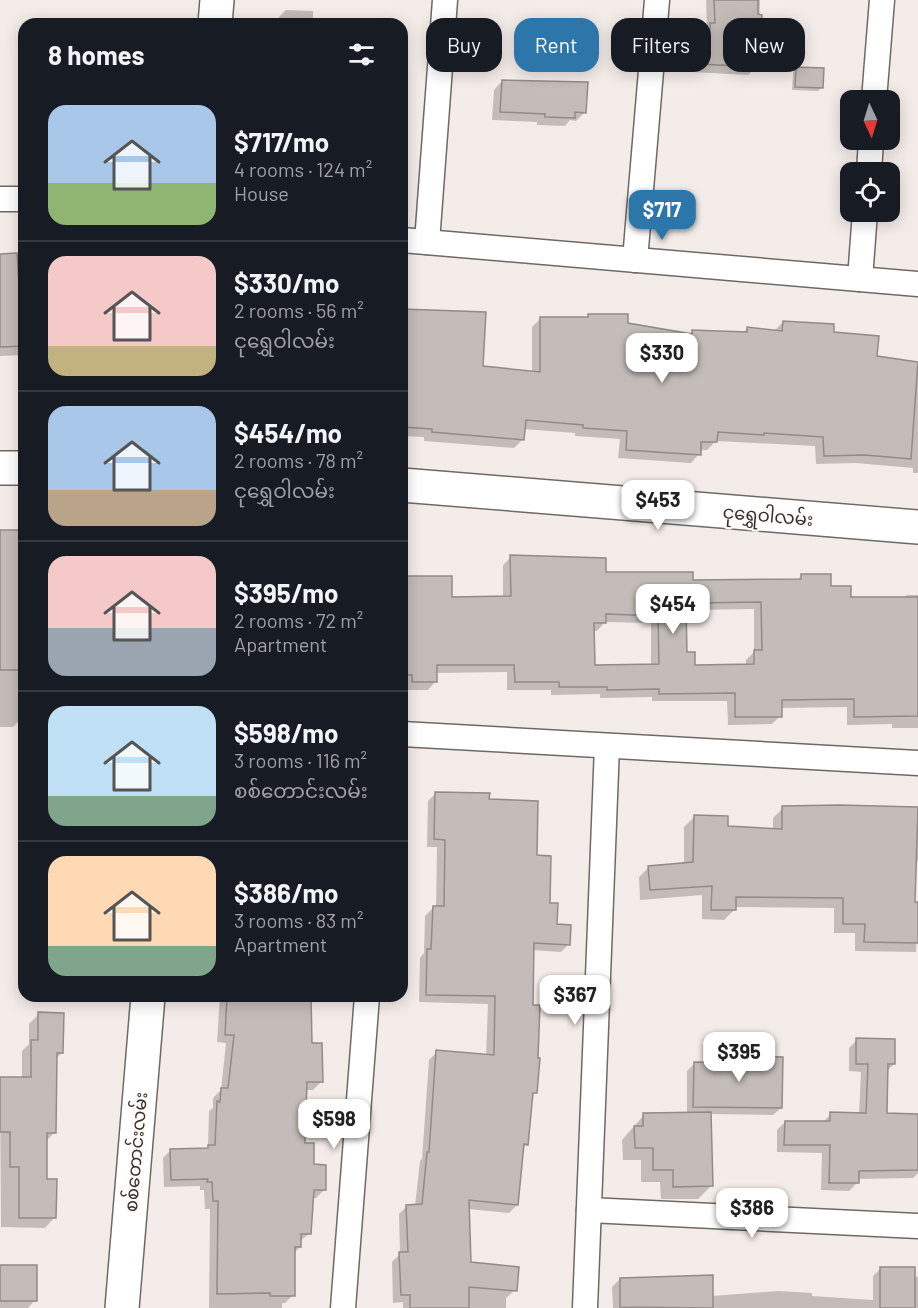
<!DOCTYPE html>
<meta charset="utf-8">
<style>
body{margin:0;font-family:Barlow,"Noto Sans Myanmar",sans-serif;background:#242831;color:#f1f3f6;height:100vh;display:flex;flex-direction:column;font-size:22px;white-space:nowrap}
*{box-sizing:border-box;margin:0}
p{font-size:20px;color:#9ea1a6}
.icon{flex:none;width:33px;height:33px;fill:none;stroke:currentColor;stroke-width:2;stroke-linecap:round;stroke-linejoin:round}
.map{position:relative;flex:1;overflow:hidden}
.side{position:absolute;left:18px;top:18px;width:390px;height:984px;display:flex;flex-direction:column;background:#171b24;border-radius:18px;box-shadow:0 3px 15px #0003}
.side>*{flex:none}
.guide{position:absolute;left:426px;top:18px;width:402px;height:54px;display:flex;gap:12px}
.needle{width:39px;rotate:176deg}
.buttons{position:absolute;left:840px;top:90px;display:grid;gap:12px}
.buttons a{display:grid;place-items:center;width:60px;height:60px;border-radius:12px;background:#171b24;box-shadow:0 3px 15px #0003;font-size:30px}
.price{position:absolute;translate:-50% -51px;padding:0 14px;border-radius:12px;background:#fff;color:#222;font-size:20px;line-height:39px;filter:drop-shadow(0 2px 3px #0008)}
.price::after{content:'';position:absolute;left:50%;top:36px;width:18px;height:14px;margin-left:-9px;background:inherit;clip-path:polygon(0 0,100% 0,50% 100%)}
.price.current{background:#2d76aa;color:#fff}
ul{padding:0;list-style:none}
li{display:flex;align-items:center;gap:18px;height:150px;padding:0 30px}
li+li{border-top:2px solid #363941}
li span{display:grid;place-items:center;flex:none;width:168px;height:120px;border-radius:18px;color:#555}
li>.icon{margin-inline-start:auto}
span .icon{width:72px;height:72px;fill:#fffc;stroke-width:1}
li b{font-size:26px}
h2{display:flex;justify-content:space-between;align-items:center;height:72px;padding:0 30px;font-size:26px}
.pill{padding:0 21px;border-radius:18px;background:#171b24;box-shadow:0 3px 15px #0003;font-size:21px;line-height:54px}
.pill.current{background:#2d76aa;color:#fff}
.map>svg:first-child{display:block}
</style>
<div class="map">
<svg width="918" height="1308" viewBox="0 0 918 1308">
<rect width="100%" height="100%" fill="#f4ece8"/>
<g fill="#0003" fill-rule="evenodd">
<path d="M706,0h54l-3,67 -9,8 -56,-3 2,-22 8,-8v-9l5,-4z"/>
<path d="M286,10l27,1v13h-35l1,-7z"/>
<path d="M797,68l25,19 -4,4 -26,-1 1,-18z"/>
<path d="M502,81l83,31 -9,9 -6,-1 -5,6 -28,-1v-3l-45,-2 2,-30z"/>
<path d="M0,282l19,27 5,-1v47l-24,1z"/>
<path d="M402,310l79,57 51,5v-45l9,-9 45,1 3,-3 37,8 63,11 4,-4 50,2 5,-5 26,3 9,-9 49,11 44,24 42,7v109h-5v-5l-57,-5 -40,1 -1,-18 -99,-5 -9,9h-7l-1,4 -8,9 -73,-5 2,-19 -45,-3v-3l-51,-4 -1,10 -9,9 -90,-7v-4l-22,-1z"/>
<path d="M0,532l24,11v35h-2v9l-4,4 2,97h3v29l-10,10h-13v3z"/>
<path d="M511,557l93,17 88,7h104l6,-6 28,13 19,11 54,-1 4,-3h11v133h-26v-4l-45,1v-18l-67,1v8l-8,8 -44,1 -1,-24h-75v-4l-52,1v-4l-49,1v-5h-44v-18l-71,1v8l-8,9h-23v-8l-3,1v-105l48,20h53v-33zM754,609v43l-8,8v6h-53l-8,-12v-40l4,-4zM605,622l46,1v42l-58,1v-35h4z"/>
<path d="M436,793l52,8 47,56 20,68 14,19 -8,8 -29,-2 -1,56 4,86 -3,4 -5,48 -4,4 -6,57 -8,8 -41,-4 1,54 46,27 -9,8v10h-103v-6l-10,1 -1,-41 8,-8 -1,-40 8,-8h8l5,-45 2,-2 7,-99 8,-8 49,4 2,-52 -69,-2 1,-44 4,-5 1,-37 8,-8h3l1,-61h-10l1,-46z"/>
<path d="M783,808l135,1v52l-2,2 -2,40h4l-2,49 -61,-1v-18h-21v-25l-100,-1v3l-10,10 -22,-1v-24l-62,5 -1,-23 10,-10 35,-2v-38l10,-10 33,10 46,3v-12z"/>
<path d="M220,996h90l1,48 11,37 -9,9h-8l-2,54 22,45 -9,9h-4l-2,35 -10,8v6l-6,6 -1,42 -8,8h-3v5h-73l1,-99h-5l-1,-19h-4v-4l-36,1 -1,-29 8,-8 37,-2 1,-37 4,-3v-10l8,-8 5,-47 -9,-1z"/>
<path d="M39,1014l23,39 -7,6v73l-9,9 -1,40 9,37 -9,10 -44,-1 -1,-149h22v-27l7,-7v-20z"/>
<path d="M857,1040l37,24 -7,7 -2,44h33v58l-5,5 -56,1v4l-8,8 -28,-1 1,-37 -45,-1v-22l8,-8 37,1 9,-9h28l2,-42 -12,-1v-23z"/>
<path d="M738,1058l43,50 -8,7 -63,-1 1,72 -13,13h-37l-1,-17h-19v-22h-18l-1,-20 22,-25 43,-1v-43l8,-8 36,1z"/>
<path d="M0,1267l35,33 -7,8h-28z"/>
<path d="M881,1268l37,9v31h-305l-1,-21 8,-8 92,17 67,-5 33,2v3l61,4v-24z"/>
</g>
<g fill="#c4bcb8" stroke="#928b88" stroke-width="1.5" fill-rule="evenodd">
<path d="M714,0h44v14l4,1 -4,52 -58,-3 2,-24 8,1v-18h5z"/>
<path d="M796,67l28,1 -1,20 -28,-1z"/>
<path d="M502,80l86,2 -2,31 -11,-1v6l-30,-1v-3l-45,-2z"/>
<path d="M17,253l6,93 -23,1v-93z"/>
<path d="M402,309l84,3 -3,54 57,6v-55h48v-3h40v9l64,11v-4l55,2v-5l35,4 1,-10 51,3v8l45,4 -2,20 41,6 -7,97 -46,-4 -41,1 -1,-19 -59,-4v2l-46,-3 -1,10h-16v13l-75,-5 1,-19 -44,-3v-3l-57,-5 -2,20 -92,-8v-3l-30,-2z"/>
<path d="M0,530h23v58h-3l1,82h-21z"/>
<path d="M510,555l96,3v14h87v8l108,-1v-5h30v12h20v11h67v119l-64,1v-18l-72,1v17h-47v-24l-76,1v-5l-52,1v-3h-48v-5h-44l-1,-17h-77v17h-25v-7h-10v-99h50v21l59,-1zM761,602l1,48h-8v14l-59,1v-13h-8l-1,-44h7v-5zM606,614l52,2 1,48 -64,1 -1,-42h12z"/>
<path d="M435,792l55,1 -1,6 49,2 -1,54 14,1 -1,47h8l-1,21 14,1 -1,20 -36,-2 -1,62h7l-2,53h2l-3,35h-4l-5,52 -4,-1 -6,61 -49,-5 2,62 48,5 -2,24 -48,-4v21h-59v-13h-9l-2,-43h9l-2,-47 16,-1 5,-52h2l7,-102 58,5 1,-59 -69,-1 1,-46h4l2,-43h11l1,-66 -11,-1z"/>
<path d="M839,805l79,2 -3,95h3v41l-54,-1 1,-18h-22v-26l-107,-1v13h-25l1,-24 -62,4 -2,-24 45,-4 1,-47 34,1v10l54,3v-23z"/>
<path d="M227,996h84l1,47h10l1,39h-16l-2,61h9v21l12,1v25h-12l-3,44h-10v13h-6v49h-25v-3l-53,1 1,-93h-5l-1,-19h-5l1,-3 -37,1 -1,-31 38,-1v-3h7l2,-44 3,1 1,-14h7l6,-53h-9z"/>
<path d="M38,1012l26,1 -1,40h-6l-1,80h-9v46h10l-1,39h-37v-51h-9v-35h-10v-55h31v-37h7z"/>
<path d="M856,1038l39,1v25h-7l-1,49 31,1v56l-59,1v12h-30l1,-38h-46l1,-24h45v-9l36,1 2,-49h-12z"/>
<path d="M737,1056l46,1 -1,51 -89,-1 1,-45 43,1z"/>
<path d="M711,1112l2,74 -40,1v-17h-20v-22h-18l-1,-22h9v-13z"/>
<rect x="0" y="1265" width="37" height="36"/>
<rect x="880" y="1267" width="35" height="41"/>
<path d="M713,1275v33l-93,-1v-29z"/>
</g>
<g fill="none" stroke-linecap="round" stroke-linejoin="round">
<g stroke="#6f6965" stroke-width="27">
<g id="street">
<path d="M874,100l8,-100"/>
<path d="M869,172l2,-32"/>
<path d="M0,199h24"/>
<path d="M402,240l516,44"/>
<path d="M427,242l18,-242"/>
<path d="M635,260l22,-260"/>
<path d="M860,279l5,-67"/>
<path d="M402,734l516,29"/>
<path d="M589,1210l329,16"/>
<path d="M343,1308l24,-312"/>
<path d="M585,1308l22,-562"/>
</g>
</g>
<g stroke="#6f6965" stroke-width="36">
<g id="secondary">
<path d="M215,24l2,-24"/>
<path d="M0,468h24"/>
<path d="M402,485l516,42"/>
<path d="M122,1308l26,-312"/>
</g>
</g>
<use href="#street" stroke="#fff" stroke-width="24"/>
<use href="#secondary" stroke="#fff" stroke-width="33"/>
</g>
<g text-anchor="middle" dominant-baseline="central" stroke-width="4.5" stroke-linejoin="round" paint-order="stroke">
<g font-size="18" fill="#322f2e" stroke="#fffaf8">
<text transform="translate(768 515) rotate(5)">ငုရွှေဝါလမ်း</text>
<text transform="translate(135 1152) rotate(-85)">စစ်တောင်းလမ်း</text>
</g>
</g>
</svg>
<div class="buttons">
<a><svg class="needle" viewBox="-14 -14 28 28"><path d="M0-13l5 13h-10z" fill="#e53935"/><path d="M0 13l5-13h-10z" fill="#9ea1a6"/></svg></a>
<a><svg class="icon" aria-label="locate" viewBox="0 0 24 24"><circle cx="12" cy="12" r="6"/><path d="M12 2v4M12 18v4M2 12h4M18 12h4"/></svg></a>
</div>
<b class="price current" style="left:662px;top:241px">$717</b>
<b class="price" style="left:662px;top:384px">$330</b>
<b class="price" style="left:658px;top:531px">$453</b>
<b class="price" style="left:673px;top:635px">$454</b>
<b class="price" style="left:575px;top:1026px">$367</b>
<b class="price" style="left:739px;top:1083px">$395</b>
<b class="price" style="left:334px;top:1150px">$598</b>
<b class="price" style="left:752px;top:1239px">$386</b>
<div class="guide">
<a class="pill">Buy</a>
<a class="pill current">Rent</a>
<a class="pill">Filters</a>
<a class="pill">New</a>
</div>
<section class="side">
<h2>8 homes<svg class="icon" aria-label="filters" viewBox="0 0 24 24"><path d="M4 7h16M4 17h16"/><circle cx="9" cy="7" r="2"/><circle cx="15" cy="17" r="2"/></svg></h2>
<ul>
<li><span style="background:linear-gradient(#a9c7e8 65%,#8fb573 0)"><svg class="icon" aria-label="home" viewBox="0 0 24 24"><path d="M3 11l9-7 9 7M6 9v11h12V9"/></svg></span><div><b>$717/mo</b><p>4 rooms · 124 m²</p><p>House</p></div></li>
<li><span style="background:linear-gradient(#f6c9c9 75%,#c2b280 0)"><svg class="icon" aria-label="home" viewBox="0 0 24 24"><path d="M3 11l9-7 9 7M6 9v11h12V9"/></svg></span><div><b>$330/mo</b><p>2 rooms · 56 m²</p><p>ငုရွှေဝါလမ်း</p></div></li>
<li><span style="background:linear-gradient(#a9c7e8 70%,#b9a48a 0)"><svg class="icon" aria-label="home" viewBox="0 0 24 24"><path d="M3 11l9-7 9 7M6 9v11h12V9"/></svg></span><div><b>$454/mo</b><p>2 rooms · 78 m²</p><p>ငုရွှေဝါလမ်း</p></div></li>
<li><span style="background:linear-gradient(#f6c9c9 60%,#9aa5b1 0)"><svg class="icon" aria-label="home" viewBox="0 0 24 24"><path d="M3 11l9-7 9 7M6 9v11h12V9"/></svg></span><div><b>$395/mo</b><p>2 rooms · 72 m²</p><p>Apartment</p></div></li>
<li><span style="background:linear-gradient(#bfe0f5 75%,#7fa58c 0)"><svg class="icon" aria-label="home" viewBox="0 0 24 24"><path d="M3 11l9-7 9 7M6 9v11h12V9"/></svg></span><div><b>$598/mo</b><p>3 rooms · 116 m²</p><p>စစ်တောင်းလမ်း</p></div></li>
<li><span style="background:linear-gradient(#ffd9b3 75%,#7fa58c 0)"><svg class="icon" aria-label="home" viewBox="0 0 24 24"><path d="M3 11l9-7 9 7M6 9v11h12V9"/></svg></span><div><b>$386/mo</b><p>3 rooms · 83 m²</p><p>Apartment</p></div></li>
</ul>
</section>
</div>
